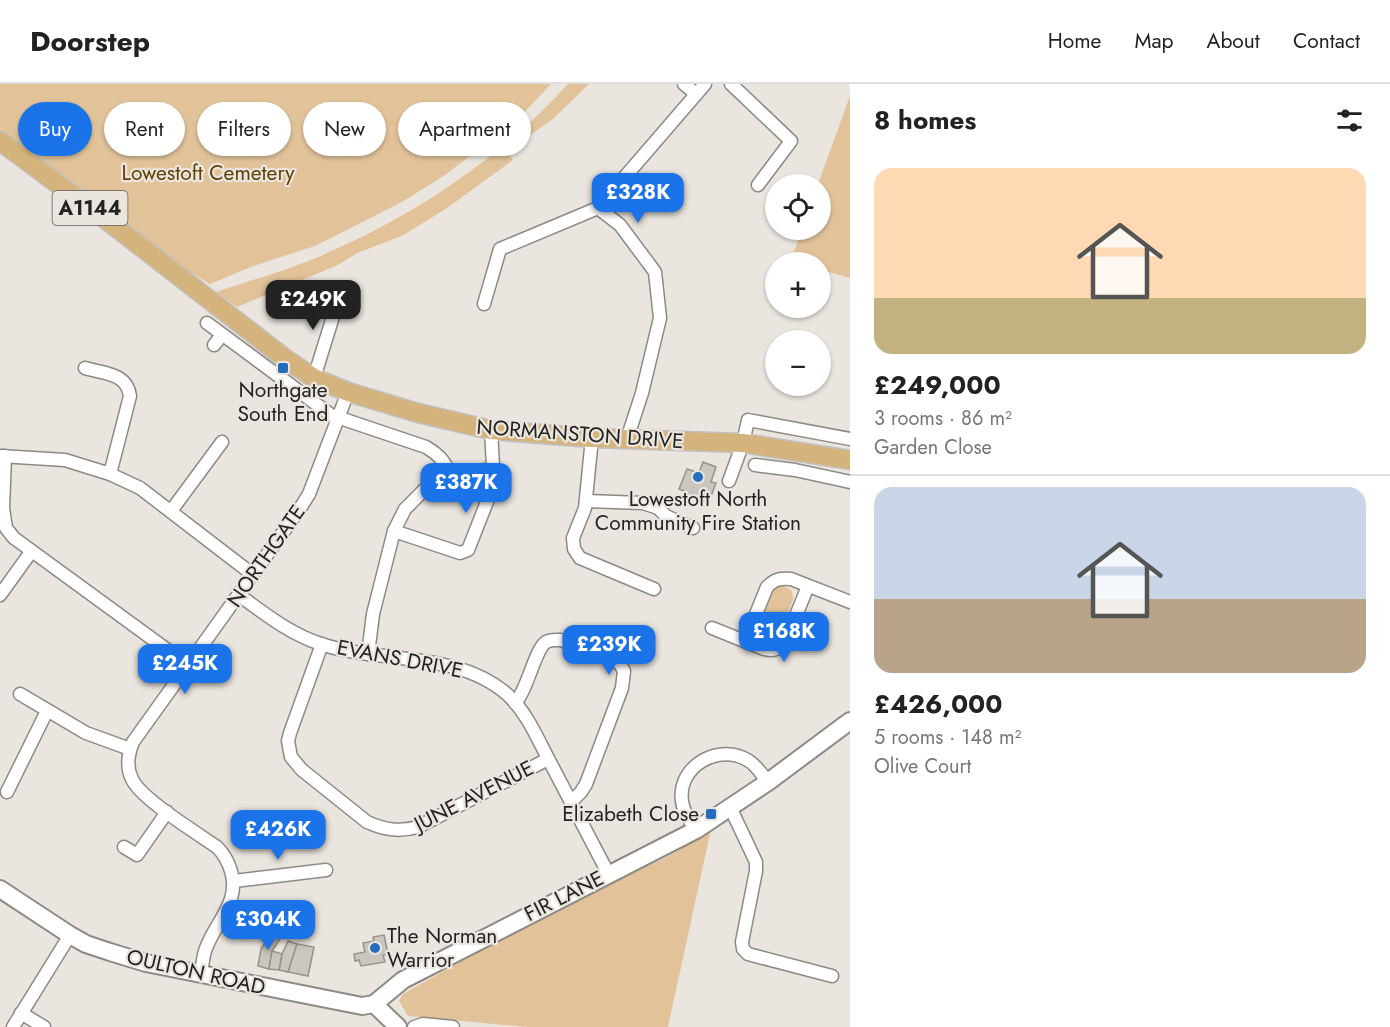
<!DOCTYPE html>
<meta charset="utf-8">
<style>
body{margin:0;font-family:Jost,sans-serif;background:#f2f2f2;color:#222;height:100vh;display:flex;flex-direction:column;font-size:22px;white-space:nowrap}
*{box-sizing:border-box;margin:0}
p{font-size:20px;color:#767676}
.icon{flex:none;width:33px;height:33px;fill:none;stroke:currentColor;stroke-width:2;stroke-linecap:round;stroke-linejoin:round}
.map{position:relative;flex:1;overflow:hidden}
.details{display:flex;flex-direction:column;background:#fff;width:540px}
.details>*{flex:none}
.banner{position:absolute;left:18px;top:18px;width:570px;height:54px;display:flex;gap:12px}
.fabs{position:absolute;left:765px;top:90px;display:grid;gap:12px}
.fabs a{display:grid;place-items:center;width:66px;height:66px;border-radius:50%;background:#fff;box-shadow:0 2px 4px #0004;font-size:30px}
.price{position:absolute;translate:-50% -51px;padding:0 14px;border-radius:12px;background:#1a73e8;color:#fff;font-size:20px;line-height:39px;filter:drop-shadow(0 2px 3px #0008)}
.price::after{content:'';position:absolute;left:50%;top:36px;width:18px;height:14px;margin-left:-9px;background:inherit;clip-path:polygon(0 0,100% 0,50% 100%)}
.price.current{background:#222;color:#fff}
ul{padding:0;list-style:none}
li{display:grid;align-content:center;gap:12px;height:318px;padding:0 24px}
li+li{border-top:2px solid #e0e0e0}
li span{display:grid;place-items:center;height:186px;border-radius:18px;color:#555}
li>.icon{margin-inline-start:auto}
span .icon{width:108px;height:108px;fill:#fffc;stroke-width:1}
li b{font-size:26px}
h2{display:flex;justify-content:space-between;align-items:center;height:72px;padding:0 24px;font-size:26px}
.pill{padding:0 21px;border-radius:27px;background:#fff;box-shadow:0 2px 4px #0004;font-size:21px;line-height:54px}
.pill.current{background:#1a73e8;color:#fff}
header{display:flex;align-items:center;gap:36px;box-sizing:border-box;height:84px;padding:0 30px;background:#fff;border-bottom:2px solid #e0e0e0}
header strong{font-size:28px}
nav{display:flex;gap:33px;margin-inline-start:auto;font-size:21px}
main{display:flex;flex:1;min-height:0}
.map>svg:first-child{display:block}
</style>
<header>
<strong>Doorstep</strong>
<nav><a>Home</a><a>Map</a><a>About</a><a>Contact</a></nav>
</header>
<main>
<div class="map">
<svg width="850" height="943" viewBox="0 0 850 943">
<rect width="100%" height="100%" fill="#eae5de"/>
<g fill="#e1c299">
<path d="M0,0h551l-34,36 -72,55 -43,27 -87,44 -62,20 -43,18 -19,-11 -191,-140z"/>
<path d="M568,0h21l-35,34 -47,34 6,8 -66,48 -45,28 -45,17 -19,12 -101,42 -21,-15c30,-10 61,-19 90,-30 99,-40 190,-99 262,-178z"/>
<path d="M850,12v182l-29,-8 -1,-8h-30l12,-32h18v-46h-2z"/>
<path d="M781,500l11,7 1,8 -17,45 -3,2 -18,-4 -2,-8 16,-44z"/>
<path d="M711,745l-43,198h-141l-119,-11 -9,-15 4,-7 139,-78 127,-60z"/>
</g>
<g fill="#cbc6bf" stroke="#97928b" stroke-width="1.5">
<path d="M703,378l13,5 -5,15 5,1 -5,13 -5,-2 -2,4 -12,-4 -2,6 -9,-3 3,-6 -5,-2 8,-20 12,4z"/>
<path d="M271,849l9,6 -8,12 -3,18 -11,-3 3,-17z"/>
<path d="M384,851l4,19 -5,1 2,7 -24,4 -2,-6 -4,1 -1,-7 11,-2 -2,-9 11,-2 -1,-4z"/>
<path d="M288,857l9,3 -9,28 -9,-2 3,-16z"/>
<path d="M297,860l17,3 -6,29 -20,-4z"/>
<path d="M272,867l10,3 -3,16 -10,-1z"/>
</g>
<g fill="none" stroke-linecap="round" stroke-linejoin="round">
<g stroke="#8e8983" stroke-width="15">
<g id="street">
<path d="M684,0l12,10"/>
<path d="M731,0l60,57 -33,44"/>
<path d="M598,124l107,-124"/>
<path d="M484,220l16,-55 98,-41 22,17 35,47 5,46 -18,75 -15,46"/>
<path d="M207,239l124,92 95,32c13,8 19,14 24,28"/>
<path d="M214,261l8,-10"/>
<path d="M85,284c20,6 42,5 45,28l-20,78"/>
<path d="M314,294l26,-84"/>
<path d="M592,354l-7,70 -12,30 1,11 6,9 74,31"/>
<path d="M0,372l65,4 45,14 30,14 112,86"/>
<path d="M5,372l-2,52 3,20 8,10 174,127"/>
<path d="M755,381l40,5 55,12"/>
<path d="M729,397l14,-38 5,-23 102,19"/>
<path d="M586,417l57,2 15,5 8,8 27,12"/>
<path d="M171,427l51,-69"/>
<path d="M394,447l66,22 8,-3 26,-66 -3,-54"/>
<path d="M0,511l31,-43"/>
<path d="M239,511c26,19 51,39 82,49 60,20 136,6 187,51 20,19 30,45 43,69 19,36 38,73 57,109"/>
<path d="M712,544l52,21c8,2 13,1 20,-4l24,-59"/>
<path d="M745,557l22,-54c8,-8 13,-9 24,-8l59,23"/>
<path d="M322,560l-32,89 -2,8 3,16 11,13 65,52c18,8 32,10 51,5l130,-68"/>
<path d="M368,570l5,-40 21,-83 11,-22 18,-18 27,-16 43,-6"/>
<path d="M20,610l66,39 44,16"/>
<path d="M515,619c13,-14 20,-54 31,-61 5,-3 10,-2 15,-2l51,20 8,4 4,7 -2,17 -36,96 -5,8 -10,10"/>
<path d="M7,708l40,-81"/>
<path d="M730,723l26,55v9l-14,71 1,7 5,5 84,22"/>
<path d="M696,746c-6,-9 -13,-18 -14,-29 -5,-36 39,-59 67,-40 8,5 13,14 19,21"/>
<path d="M124,763l13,8 30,-43"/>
<path d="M234,797l92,-11"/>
<path d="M201,890c1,-8 2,-16 4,-23 9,-28 36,-48 26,-80 -3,-10 -7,-17 -14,-24 -20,-14 -76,-48 -85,-68 -6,-12 -4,-25 1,-37l166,-232 10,-16 39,-102"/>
<path d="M21,929l23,14"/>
<path d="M13,943l57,-92"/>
<path d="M414,943l9,-3 30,3"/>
</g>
</g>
<g stroke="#8e8983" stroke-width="20">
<g id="secondary">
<path d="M0,805l70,46 16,9 24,8 36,11 216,43 12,-2 29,-24 293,-150 72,-48 82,-61"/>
<path d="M374,920l24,23"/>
</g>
</g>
<g stroke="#c2c1c1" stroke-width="21">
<path id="primary" d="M0,57l113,84 174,135 27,18 34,14 70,21 73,17 101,8 151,5 107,17"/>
</g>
<use href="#street" stroke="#fff" stroke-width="12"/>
<use href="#secondary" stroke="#fff" stroke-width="16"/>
<use href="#primary" stroke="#d5b37c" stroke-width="18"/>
</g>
<g fill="#246dbd" stroke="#eae5de" stroke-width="2">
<rect x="277" y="278" width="12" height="12" rx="3"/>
<circle cx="698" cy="393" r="6"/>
<rect x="705" y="724" width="12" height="12" rx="3"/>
<circle cx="375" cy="864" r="6"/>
</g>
<g text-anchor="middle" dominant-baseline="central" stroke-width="4.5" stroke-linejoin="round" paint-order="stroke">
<rect fill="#eae5de" stroke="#605d59" stroke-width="1.5" x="52.5" y="107" width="75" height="34" rx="4.5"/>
<g font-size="20" font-weight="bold" fill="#252320">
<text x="90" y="124">A1144</text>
</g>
<g font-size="21" fill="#624006" stroke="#eae5de">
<text x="208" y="89">Lowestoft Cemetery</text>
</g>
<g font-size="21" fill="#252320" stroke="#eae5de">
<text x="283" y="306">Northgate<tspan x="283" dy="24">South End</tspan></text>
<text x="698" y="415">Lowestoft North<tspan x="698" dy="24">Community Fire Station</tspan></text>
<text x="699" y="730" text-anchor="end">Elizabeth Close</text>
<text x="387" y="852" text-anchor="start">The Norman<tspan x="387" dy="24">Warrior</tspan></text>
</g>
<g font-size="21" fill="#252320" stroke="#eae5de">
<text transform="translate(580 350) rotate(4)">NORMANSTON DRIVE</text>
<text transform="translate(266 472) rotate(-55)">NORTHGATE</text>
<text transform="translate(400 575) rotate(11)">EVANS DRIVE</text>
<text transform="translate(474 712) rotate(-27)">JUNE AVENUE</text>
<text transform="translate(564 812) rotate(-27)">FIR LANE</text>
<text transform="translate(196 888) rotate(13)">OULTON ROAD</text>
</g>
</g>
</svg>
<div class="fabs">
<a><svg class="icon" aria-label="locate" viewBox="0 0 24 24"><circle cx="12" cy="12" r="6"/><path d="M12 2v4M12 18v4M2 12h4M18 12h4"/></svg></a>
<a>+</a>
<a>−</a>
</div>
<b class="price" style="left:638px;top:140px">£328K</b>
<b class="price current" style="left:313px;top:247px">£249K</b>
<b class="price" style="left:466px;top:430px">£387K</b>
<b class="price" style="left:784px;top:579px">£168K</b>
<b class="price" style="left:609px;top:592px">£239K</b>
<b class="price" style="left:185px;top:611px">£245K</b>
<b class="price" style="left:278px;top:777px">£426K</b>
<b class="price" style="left:268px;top:867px">£304K</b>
<div class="banner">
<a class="pill current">Buy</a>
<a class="pill">Rent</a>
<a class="pill">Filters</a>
<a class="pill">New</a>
<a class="pill">Apartment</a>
</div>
</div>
<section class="details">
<h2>8 homes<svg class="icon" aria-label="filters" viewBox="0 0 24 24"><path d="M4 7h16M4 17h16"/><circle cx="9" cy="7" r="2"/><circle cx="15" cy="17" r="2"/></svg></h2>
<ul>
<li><span style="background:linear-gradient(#ffd9b3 70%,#c2b280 0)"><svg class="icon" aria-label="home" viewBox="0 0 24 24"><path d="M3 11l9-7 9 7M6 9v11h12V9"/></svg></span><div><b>£249,000</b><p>3 rooms · 86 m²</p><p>Garden Close</p></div></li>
<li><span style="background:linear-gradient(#c9d6e8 60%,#b9a48a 0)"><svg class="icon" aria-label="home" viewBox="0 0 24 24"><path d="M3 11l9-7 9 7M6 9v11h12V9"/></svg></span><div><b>£426,000</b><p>5 rooms · 148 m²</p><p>Olive Court</p></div></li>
</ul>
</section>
</main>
